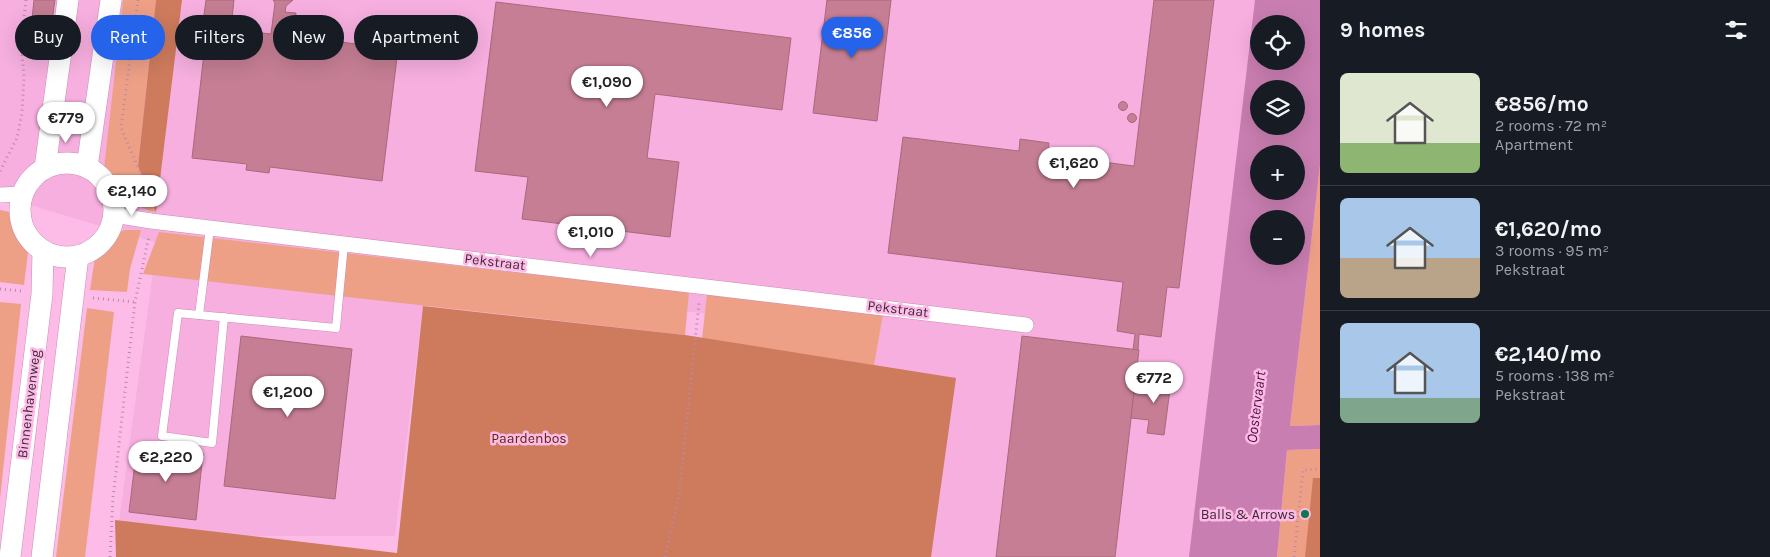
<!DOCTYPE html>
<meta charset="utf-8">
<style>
body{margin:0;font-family:Karla,sans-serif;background:#20242c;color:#f1f3f6;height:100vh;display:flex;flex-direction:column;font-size:19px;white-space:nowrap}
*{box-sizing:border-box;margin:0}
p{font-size:16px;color:#9ea1a6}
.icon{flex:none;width:28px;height:28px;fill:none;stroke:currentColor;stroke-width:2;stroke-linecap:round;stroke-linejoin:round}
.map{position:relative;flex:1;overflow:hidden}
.details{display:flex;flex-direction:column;background:#171b24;width:450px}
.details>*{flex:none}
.top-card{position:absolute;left:15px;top:15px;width:475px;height:45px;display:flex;gap:10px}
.fabs{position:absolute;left:1250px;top:15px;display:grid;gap:10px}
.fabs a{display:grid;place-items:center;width:55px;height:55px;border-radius:50%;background:#171b24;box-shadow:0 5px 20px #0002;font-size:25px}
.price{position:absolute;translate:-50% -42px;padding:0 11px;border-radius:18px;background:#fff;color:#222;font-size:16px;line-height:32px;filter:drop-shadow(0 1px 2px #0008)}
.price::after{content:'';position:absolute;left:50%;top:30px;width:15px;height:11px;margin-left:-8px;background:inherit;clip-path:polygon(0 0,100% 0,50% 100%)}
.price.current{background:#2563eb;color:#fff}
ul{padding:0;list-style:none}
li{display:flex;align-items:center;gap:15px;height:125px;padding:0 20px}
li+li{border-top:1px solid #363941}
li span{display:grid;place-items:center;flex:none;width:140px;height:100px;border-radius:8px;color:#555}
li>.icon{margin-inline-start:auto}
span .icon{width:60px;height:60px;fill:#fffc;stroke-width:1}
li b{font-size:21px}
h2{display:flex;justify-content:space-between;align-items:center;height:60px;padding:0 20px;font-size:21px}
.tag{padding:0 18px;border-radius:22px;background:#171b24;box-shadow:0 5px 20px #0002;font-size:18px;line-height:45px}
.tag.current{background:#2563eb;color:#fff}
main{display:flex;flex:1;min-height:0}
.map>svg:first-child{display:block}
</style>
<main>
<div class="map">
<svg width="1320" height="557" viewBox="0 0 1320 557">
<rect width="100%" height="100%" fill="#fdbce7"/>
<path fill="#f6afdf" d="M0,0h1276l-17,24v102l-41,431h-390l32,-224 -325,-41 -112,14 -28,230h-278l40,-293 -157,-47z"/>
<g fill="#eda086">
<path d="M123,0h33l-18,166 18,46c-17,-1 -28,-19 -45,-23l-8,-12z"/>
<path d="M1320,165v260l-30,1z"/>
<path d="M0,210l15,3 6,22 8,10 -5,40 -24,-3z"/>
<path d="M126,230h15l-11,39 -3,23 -37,-2 6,-39 14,-17z"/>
<path d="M159,232l530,60 -4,43 -542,-61z"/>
<path d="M707,294l176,20 -9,51 -172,-26z"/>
<path d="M0,302l21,2 -21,195z"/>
<path d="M87,308l27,4 -29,245h-29z"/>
<path d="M1320,449v108h-43l10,-107z"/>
</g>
<g fill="#ce7a5d">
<path d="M156,0h26l-26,212 -18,-46z"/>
<path d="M423,306l262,29 271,43 -25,179h-815l-1,-37 282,33z"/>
<path d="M1313,478h7v79h-15z"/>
</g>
<path fill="#c97eb1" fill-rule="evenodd" d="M1255,0h65v165l-30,261 30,-1v24l-33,1 -10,107h-88zM1259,24h37v37h-37zM1259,89h37v37h-37zM1259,154h37v37h-37zM1259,219h37v37h-37z"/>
<g fill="#c57e94" stroke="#ac677d">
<path d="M34,0h21l-3,21 -20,-2z"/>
<path d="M206,0h28l-2,18 -28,-3z"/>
<path d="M273,0h20l-7,6 -1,6 11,1 -2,18 -11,-2 -1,6 116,14 -16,132 -112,-14 -1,6 -23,-3 1,-6 -55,-6 15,-131 64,7 4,-31z"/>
<path d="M827,0h64l-14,121 -64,-8z"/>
<path d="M1154,0h60l-35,288 -12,-1 -6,50 -22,-3 -1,16h-5l2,-16 -18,-3 6,-49 -235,-29 15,-116 116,14 1,-12 29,4 -1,12 86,11z"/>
<path d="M496,2l295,36 -9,72 -127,-16 -8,64 32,4 -9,75 -148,-18 6,-42 -53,-6z"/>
<circle cx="1123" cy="106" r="4.5"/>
<circle cx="1132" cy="118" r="4.5"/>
<path d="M241,336l111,13 -17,150 -111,-13z"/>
<path d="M1022,336l117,14 -24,207h-119z"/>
<path d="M1154,372l18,2 -8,61 -17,-2 2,-13 -18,-2 3,-27 18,2z"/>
<path d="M137,446l66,7 -7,67 -67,-8z"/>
</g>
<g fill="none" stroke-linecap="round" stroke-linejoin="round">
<g stroke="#ca8cb5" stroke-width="9">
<g id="service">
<path d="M210,228l-11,87 137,13 8,-84"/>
<path d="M199,315l-21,-2 -16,123 50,7 12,-126"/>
</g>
</g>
<g stroke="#ca8cb5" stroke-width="16">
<g id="minor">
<path d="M0,195l22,-1"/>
<path d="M114,215l37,6 875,104"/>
</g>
</g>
<g stroke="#ca8cb5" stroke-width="22">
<g id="secondary">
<circle cx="67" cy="210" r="47"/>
<path d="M87,167l24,-167"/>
<path d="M45,168l23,-168"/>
<path d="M10,557l32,-263 1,-43"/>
<path d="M42,557l36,-301"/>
</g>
</g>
<g stroke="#b8a" stroke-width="3" stroke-dasharray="1 4" stroke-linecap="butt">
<path d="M138,0l-17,128 29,67v10"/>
<path d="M0,171l17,-33 5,-25 2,-37 -3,-32 5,-44"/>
<path d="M0,289l22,2"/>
<path d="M93,298l42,4"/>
<path d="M110,557l3,-59 22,-196 14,-66"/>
<path d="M665,557l14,-61 20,-193"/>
<path d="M1294,557l9,-87 17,-1"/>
</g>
<use href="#service" stroke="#fff" stroke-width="8"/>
<use href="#minor" stroke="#fff" stroke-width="15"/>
<use href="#secondary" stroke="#fff" stroke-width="21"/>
</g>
<circle fill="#12754d" stroke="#fdbce7" stroke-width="2" cx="1305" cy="514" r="5"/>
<g text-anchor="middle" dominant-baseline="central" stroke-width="5" stroke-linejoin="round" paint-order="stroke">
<g font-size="14" fill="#412839" stroke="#fdbce7">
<text transform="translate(495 262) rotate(7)">Pekstraat</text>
<text transform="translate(898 309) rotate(7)">Pekstraat</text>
<text transform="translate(29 404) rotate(-83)">Binnenhavenweg</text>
</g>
<g font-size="14" fill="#5c2612" stroke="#fdbce7">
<text x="529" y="438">Paardenbos</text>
</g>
<g font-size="14" fill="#412839" stroke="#fdbce7" text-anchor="end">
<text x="1295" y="514">Balls &amp; Arrows</text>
</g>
<g font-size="15" font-style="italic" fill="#500d40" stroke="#fdbce7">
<text transform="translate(1256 407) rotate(-83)">Oostervaart</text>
</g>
</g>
</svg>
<div class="fabs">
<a><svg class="icon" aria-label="locate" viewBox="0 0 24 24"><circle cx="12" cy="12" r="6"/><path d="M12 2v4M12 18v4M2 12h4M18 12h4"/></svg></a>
<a><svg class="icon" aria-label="layers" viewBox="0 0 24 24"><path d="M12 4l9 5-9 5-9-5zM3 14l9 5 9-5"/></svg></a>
<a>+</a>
<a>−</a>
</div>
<b class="price current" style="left:852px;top:59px">€856</b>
<b class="price" style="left:607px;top:108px">€1,090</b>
<b class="price" style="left:66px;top:144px">€779</b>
<b class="price" style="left:1074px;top:189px">€1,620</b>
<b class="price" style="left:132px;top:217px">€2,140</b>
<b class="price" style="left:591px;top:258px">€1,010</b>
<b class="price" style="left:1154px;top:404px">€772</b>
<b class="price" style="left:288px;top:418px">€1,200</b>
<b class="price" style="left:166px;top:483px">€2,220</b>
<div class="top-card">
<a class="tag">Buy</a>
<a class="tag current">Rent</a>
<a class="tag">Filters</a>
<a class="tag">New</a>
<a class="tag">Apartment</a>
</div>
</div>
<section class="details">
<h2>9 homes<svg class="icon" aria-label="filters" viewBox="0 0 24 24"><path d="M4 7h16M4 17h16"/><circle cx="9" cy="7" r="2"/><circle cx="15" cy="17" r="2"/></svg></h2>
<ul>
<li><span style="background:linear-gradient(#dfe7d0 70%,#8fb573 0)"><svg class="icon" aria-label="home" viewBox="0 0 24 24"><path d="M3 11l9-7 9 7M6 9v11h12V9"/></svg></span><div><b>€856/mo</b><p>2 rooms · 72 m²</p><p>Apartment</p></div></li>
<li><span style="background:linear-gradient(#a9c7e8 60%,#b9a48a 0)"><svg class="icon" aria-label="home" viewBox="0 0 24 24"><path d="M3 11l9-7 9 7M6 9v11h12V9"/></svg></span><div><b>€1,620/mo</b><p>3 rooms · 95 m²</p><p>Pekstraat</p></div></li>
<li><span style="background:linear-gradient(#a9c7e8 75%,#7fa58c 0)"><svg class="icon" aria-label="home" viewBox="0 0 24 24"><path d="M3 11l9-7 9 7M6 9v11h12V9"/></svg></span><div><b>€2,140/mo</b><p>5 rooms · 138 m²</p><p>Pekstraat</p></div></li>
</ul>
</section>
</main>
